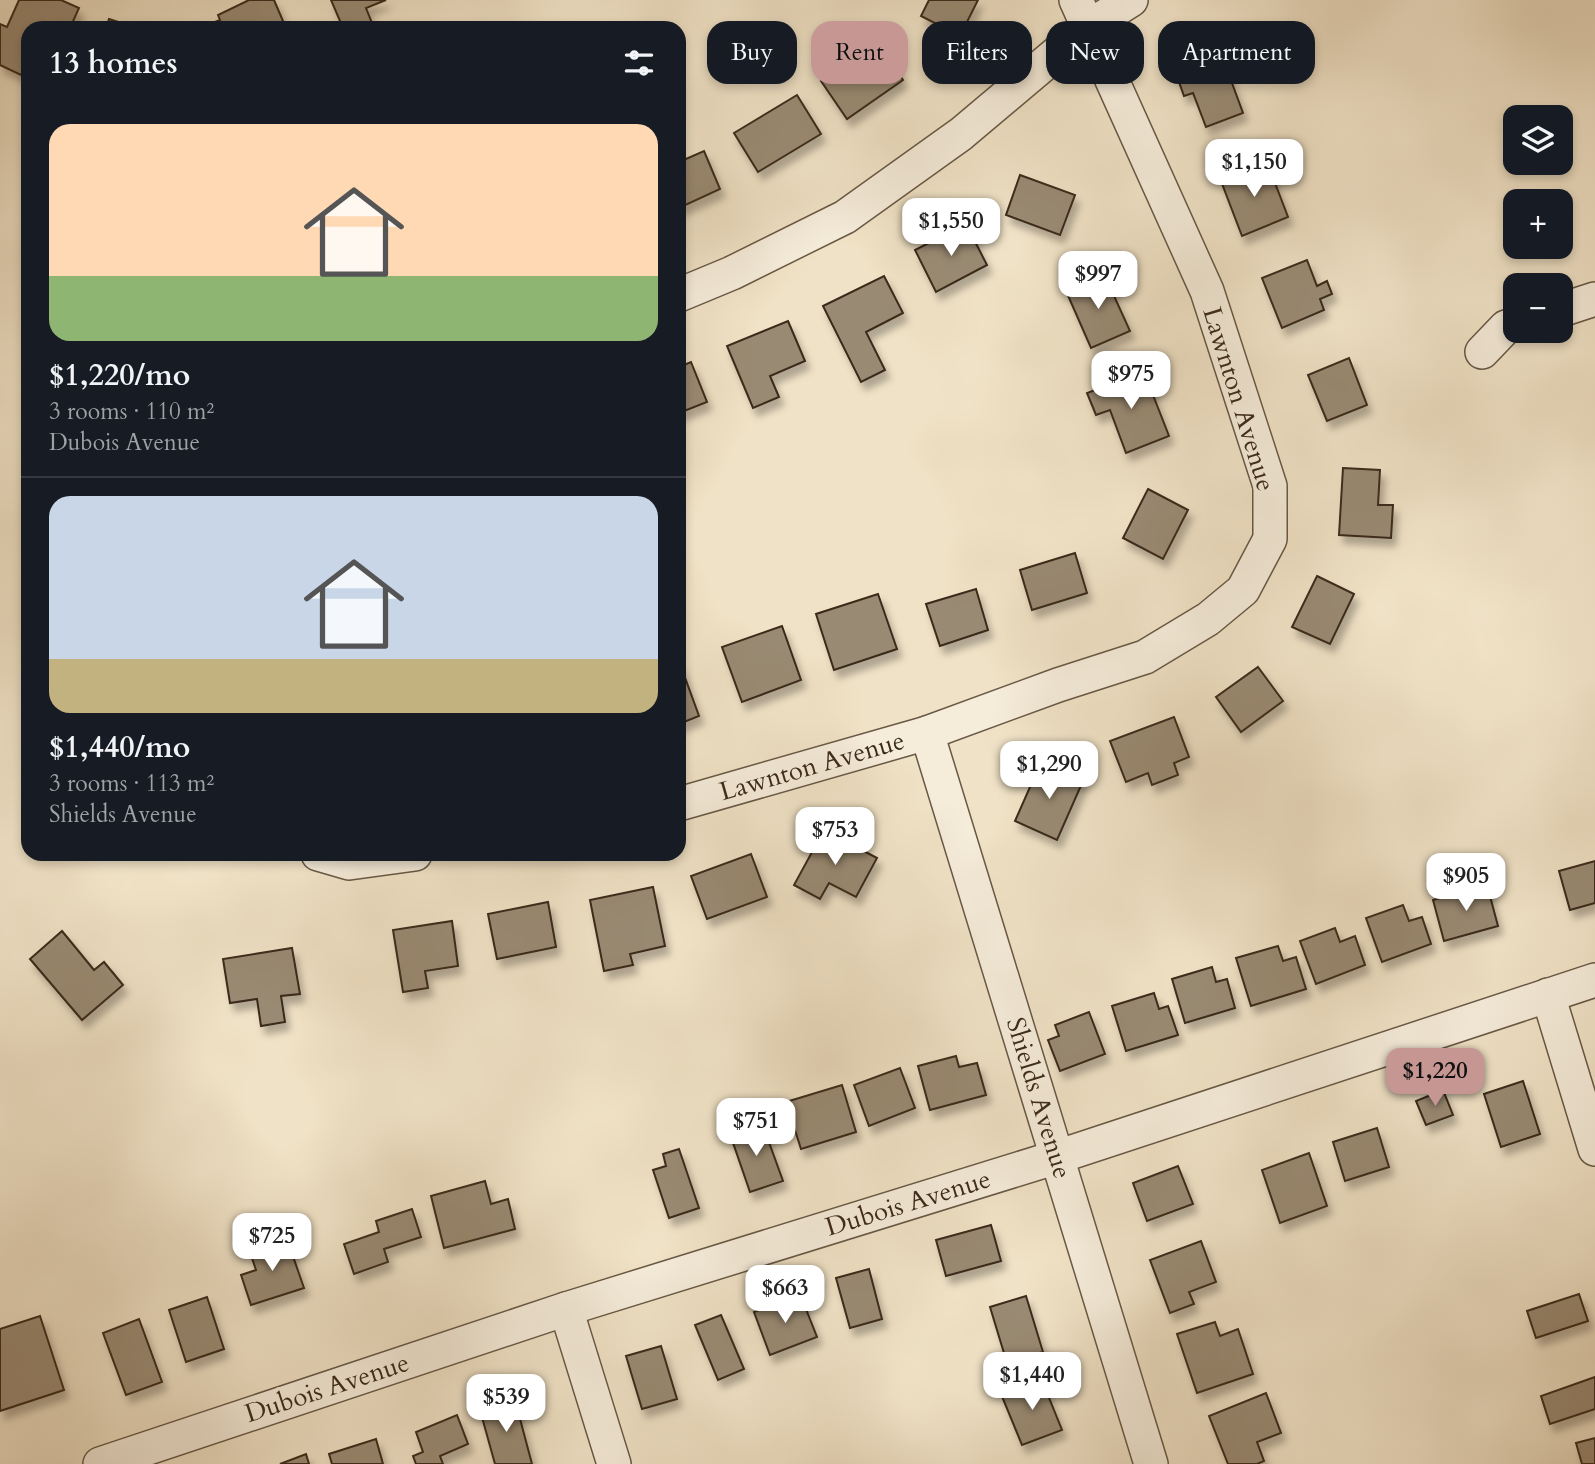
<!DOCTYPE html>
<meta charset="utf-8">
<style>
body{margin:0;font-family:Cardo,serif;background:#242831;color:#f1f3f6;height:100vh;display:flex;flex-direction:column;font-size:26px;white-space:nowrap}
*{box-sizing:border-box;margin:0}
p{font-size:23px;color:#9ea1a6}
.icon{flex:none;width:38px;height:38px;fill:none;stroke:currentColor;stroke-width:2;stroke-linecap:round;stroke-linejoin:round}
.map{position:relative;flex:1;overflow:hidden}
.panel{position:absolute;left:21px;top:21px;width:665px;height:840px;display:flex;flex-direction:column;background:#171b24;border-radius:21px;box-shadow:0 4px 10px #0003}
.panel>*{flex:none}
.guide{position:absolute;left:707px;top:21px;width:665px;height:63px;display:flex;gap:14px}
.fabs{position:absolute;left:1503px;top:105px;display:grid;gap:14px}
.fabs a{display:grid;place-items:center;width:70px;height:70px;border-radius:14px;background:#171b24;box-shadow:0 4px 10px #0003;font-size:35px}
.price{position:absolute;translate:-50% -60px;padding:0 16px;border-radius:14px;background:#fff;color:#222;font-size:23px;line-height:46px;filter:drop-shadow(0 2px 4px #0008)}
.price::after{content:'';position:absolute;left:50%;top:42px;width:21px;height:16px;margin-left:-10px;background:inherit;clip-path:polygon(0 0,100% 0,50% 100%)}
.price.selected{background:#c59692;color:#111}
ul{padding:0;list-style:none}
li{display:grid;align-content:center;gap:14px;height:371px;padding:0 28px}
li+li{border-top:2px solid #363941}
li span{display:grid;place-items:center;height:217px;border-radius:21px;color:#555}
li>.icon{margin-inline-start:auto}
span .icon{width:126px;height:126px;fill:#fffc;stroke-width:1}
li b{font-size:30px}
h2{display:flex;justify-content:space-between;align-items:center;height:84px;padding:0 28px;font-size:30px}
.chip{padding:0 24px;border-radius:21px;background:#171b24;box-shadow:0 4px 10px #0003;font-size:24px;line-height:63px}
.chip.selected{background:#c59692;color:#111}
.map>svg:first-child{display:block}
</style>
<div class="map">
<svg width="1595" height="1464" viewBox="0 0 1595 1464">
<defs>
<filter id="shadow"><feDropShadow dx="4.5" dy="8" stdDeviation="3.5" flood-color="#0004"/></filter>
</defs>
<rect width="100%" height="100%" fill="#f0e2c6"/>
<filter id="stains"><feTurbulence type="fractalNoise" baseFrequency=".00286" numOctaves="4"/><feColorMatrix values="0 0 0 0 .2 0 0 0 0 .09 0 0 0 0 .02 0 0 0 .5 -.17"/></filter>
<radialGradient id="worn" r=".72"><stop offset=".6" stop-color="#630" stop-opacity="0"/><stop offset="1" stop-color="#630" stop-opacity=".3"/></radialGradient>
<g fill="#998a73" stroke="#3b2a1a" stroke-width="2" filter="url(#shadow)">
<path d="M19,0h42l18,8 -9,20h-42v33l-7,14 -21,-10v-41l7,3z"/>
<path d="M274,0l12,28h-86l20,-8 -2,-5 31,-15z"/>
<path d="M331,0h55l-20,8 8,20h-31z"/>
<path d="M929,0h49l-18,36 -39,-20z"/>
<path d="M109,19l28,9h-31z"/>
<path d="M1215,37l28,76 -37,14 -13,-34 -9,3 -15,-42z"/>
<path d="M877,42l26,38 -56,39 -26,-38z"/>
<path d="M797,95l24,39 -63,38 -24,-39z"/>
<path d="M704,151l16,38 -41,19v-46z"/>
<path d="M1267,162l21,55 -46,19 -21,-55z"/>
<path d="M1020,175l55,20 -15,40 -54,-20z"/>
<path d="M966,224l21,41 -51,27 -21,-42z"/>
<path d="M1307,260l10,26 10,-5 5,13 -12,5 4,11 -42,18 -20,-50z"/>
<path d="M1104,274l26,57 -39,17 -25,-57z"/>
<path d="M884,276l19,37 -37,19 19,38 -24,12 -38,-76z"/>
<path d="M788,321l17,40 -35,15 9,21 -26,11 -26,-62z"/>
<path d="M1349,358l18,47 -40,16 -19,-46z"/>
<path d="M691,362l16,40 -28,11v-46z"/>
<path d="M1144,372l25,64 -43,17 -16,-43 -14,5 -9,-22z"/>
<path d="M1343,468l37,2 -2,35h15l-2,33 -52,-3z"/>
<path d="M1148,489l40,21 -25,49 -40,-21z"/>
<path d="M1075,553l12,40 -55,17 -12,-40z"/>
<path d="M1317,576l37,18 -24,50 -38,-17z"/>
<path d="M976,589l12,41 -48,16 -14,-42z"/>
<path d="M878,594l19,55 -63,21 -18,-56z"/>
<path d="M782,626l19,54 -59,22 -20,-55z"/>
<path d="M679,661l20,55 -20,8z"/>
<path d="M1258,667l25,34 -42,31 -25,-35z"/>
<path d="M1174,717l15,40 -15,6 4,12 -26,10 -4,-12 -22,9 -16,-41z"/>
<path d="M1041,762l42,19 -26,59 -42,-19z"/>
<path d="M824,830l53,28 -21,39 -27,-14 -9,16 -26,-14z"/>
<path d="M751,854l16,43 -60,22 -16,-43z"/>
<path d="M1595,861v42l-25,7 -11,-39z"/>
<path d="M1487,885l11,41 -54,15 -11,-41z"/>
<path d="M653,887l12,59 -35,8 3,11 -29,6 -14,-71z"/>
<path d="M548,902l8,45 -59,12 -9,-45z"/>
<path d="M1403,905l6,16 13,-4 9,27 -49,18 -16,-44z"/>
<path d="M452,921l6,45 -33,5 3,17 -25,4 -10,-62z"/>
<path d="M1335,928l5,14 15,-6 10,29 -49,19 -16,-43z"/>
<path d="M62,931l32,39 10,-8 19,23 -41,35 -52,-61z"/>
<path d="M1278,946l5,15 13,-4 10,32 -55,17 -15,-48z"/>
<path d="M292,948l8,46 -19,2 4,26 -24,4 -4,-27 -27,4 -7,-44z"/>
<path d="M1212,967l4,15 11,-3 8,29 -50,15 -13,-44z"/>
<path d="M1154,993l5,16 9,-3 10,29 -52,16 -14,-45z"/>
<path d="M1089,1012l16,42 -45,17 -12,-31 11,-4 -4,-11z"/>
<path d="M956,1056l3,11 18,-4 9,32 -56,15 -12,-44z"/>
<path d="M900,1068l15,40 -46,18 -15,-41z"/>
<path d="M1523,1081l17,53 -39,13 -17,-53z"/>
<path d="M842,1085l14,47 -55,17 -15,-47z"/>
<path d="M1443,1090l10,25 -27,10 -10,-24z"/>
<path d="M762,1123l21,58 -33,11 -20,-58z"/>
<path d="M1377,1128l12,39 -44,14 -12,-39z"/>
<path d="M679,1149l20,59 -30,10 -16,-48 13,-4 -3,-12z"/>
<path d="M1309,1153l18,53 -47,17 -18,-53z"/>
<path d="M1178,1166l15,38 -46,17 -14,-38z"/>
<path d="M485,1181l6,23 17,-5 7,30 -71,19 -13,-52z"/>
<path d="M412,1209l9,28 -37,12 4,13 -34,12 -10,-30 35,-12 -3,-11z"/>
<path d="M991,1225l10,36 -55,15 -10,-36z"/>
<path d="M287,1239l17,49 -53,17 -10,-30 15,-5 -6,-18z"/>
<path d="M1201,1241l15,41 -27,10 5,12 -24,9 -20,-53z"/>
<path d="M869,1269l13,50 -32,9 -14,-50z"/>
<path d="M800,1294l17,43 -47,18 -16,-43z"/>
<path d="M1579,1294l9,27 -52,17 -9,-27z"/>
<path d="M1026,1296l17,56 -36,11 -17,-56z"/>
<path d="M207,1297l17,52 -38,13 -17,-52z"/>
<path d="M721,1315l23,54 -26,11 -23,-55z"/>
<path d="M40,1316l24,74 -64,21v-82z"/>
<path d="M139,1319l23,63 -36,13 -23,-62z"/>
<path d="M1215,1322l5,14 18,-7 15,45 -56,19 -20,-59z"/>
<path d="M661,1346l16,53 -35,10 -16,-53z"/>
<path d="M1595,1377v32l-45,15 -9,-28z"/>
<path d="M1041,1378l21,52 -40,15 -21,-51z"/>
<path d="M1266,1393l15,40 -24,9 7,19 -7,3h-29l-19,-48z"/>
<path d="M515,1400l17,64h-37l-15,-54z"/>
<path d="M457,1415l11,29 -28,12 3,8h-27l-3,-8 10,-4 -7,-20z"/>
<path d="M1595,1438v26h-13l-6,-21z"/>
<path d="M376,1439l7,25h-51l-3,-10z"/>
<path d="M306,1454l3,10h-29z"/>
</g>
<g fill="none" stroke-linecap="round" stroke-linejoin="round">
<g stroke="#685845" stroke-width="36">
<g id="minor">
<path d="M679,295l53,-22 113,-56 116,-83 127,-107 43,-27"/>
<path d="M1561,310l34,-11"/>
<path d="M1482,352l24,-25 10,-3"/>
<path d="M927,733l224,731"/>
<path d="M679,804l248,-71 131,-48 87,-28 63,-38 35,-29 27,-51v-53l-63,-195 -131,-291"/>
<path d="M318,854l31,9 66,-9"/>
<path d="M1548,995l47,154"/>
<path d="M566,1309l48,155"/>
<path d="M100,1464l466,-155 491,-152 538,-177"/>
</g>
</g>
<use href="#minor" stroke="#f5ecda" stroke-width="33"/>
</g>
<g text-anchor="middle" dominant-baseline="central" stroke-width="7" stroke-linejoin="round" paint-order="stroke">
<g font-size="26" fill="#3b2a1a" stroke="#f5ecda">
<text transform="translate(1239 399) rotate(73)">Lawnton Avenue</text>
<text transform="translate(812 766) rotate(-16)">Lawnton Avenue</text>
<text transform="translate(1039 1098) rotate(73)">Shields Avenue</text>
<text transform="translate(908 1203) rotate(-17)">Dubois Avenue</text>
<text transform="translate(327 1388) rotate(-18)">Dubois Avenue</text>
</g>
</g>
<rect width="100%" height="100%" filter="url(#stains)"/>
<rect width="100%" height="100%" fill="url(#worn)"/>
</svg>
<div class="fabs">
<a><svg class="icon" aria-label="layers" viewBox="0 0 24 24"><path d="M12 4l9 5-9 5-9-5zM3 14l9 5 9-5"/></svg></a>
<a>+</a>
<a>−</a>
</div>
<b class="price" style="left:1254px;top:199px">$1,150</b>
<b class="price" style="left:951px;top:258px">$1,550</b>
<b class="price" style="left:1098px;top:311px">$997</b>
<b class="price" style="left:1131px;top:411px">$975</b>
<b class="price" style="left:1049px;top:801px">$1,290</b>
<b class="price" style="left:835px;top:867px">$753</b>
<b class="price" style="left:1466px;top:913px">$905</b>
<b class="price selected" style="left:1435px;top:1108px">$1,220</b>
<b class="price" style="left:756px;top:1158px">$751</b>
<b class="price" style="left:272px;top:1273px">$725</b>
<b class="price" style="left:785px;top:1325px">$663</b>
<b class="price" style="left:1032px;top:1412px">$1,440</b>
<b class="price" style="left:506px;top:1434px">$539</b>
<div class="guide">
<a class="chip">Buy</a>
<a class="chip selected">Rent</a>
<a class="chip">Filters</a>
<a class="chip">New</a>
<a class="chip">Apartment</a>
</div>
<section class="panel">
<h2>13 homes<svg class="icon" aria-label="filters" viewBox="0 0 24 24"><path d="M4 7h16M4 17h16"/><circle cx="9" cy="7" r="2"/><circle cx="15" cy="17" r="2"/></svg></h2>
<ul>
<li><span style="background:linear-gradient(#ffd9b3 70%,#8fb573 0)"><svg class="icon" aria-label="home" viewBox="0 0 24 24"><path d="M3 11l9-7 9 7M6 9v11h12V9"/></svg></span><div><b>$1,220/mo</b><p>3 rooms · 110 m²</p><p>Dubois Avenue</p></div></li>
<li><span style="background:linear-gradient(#c9d6e8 75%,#c2b280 0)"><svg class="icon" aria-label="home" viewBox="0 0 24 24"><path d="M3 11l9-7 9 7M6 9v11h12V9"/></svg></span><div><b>$1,440/mo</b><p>3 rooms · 113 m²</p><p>Shields Avenue</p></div></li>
</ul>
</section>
</div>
